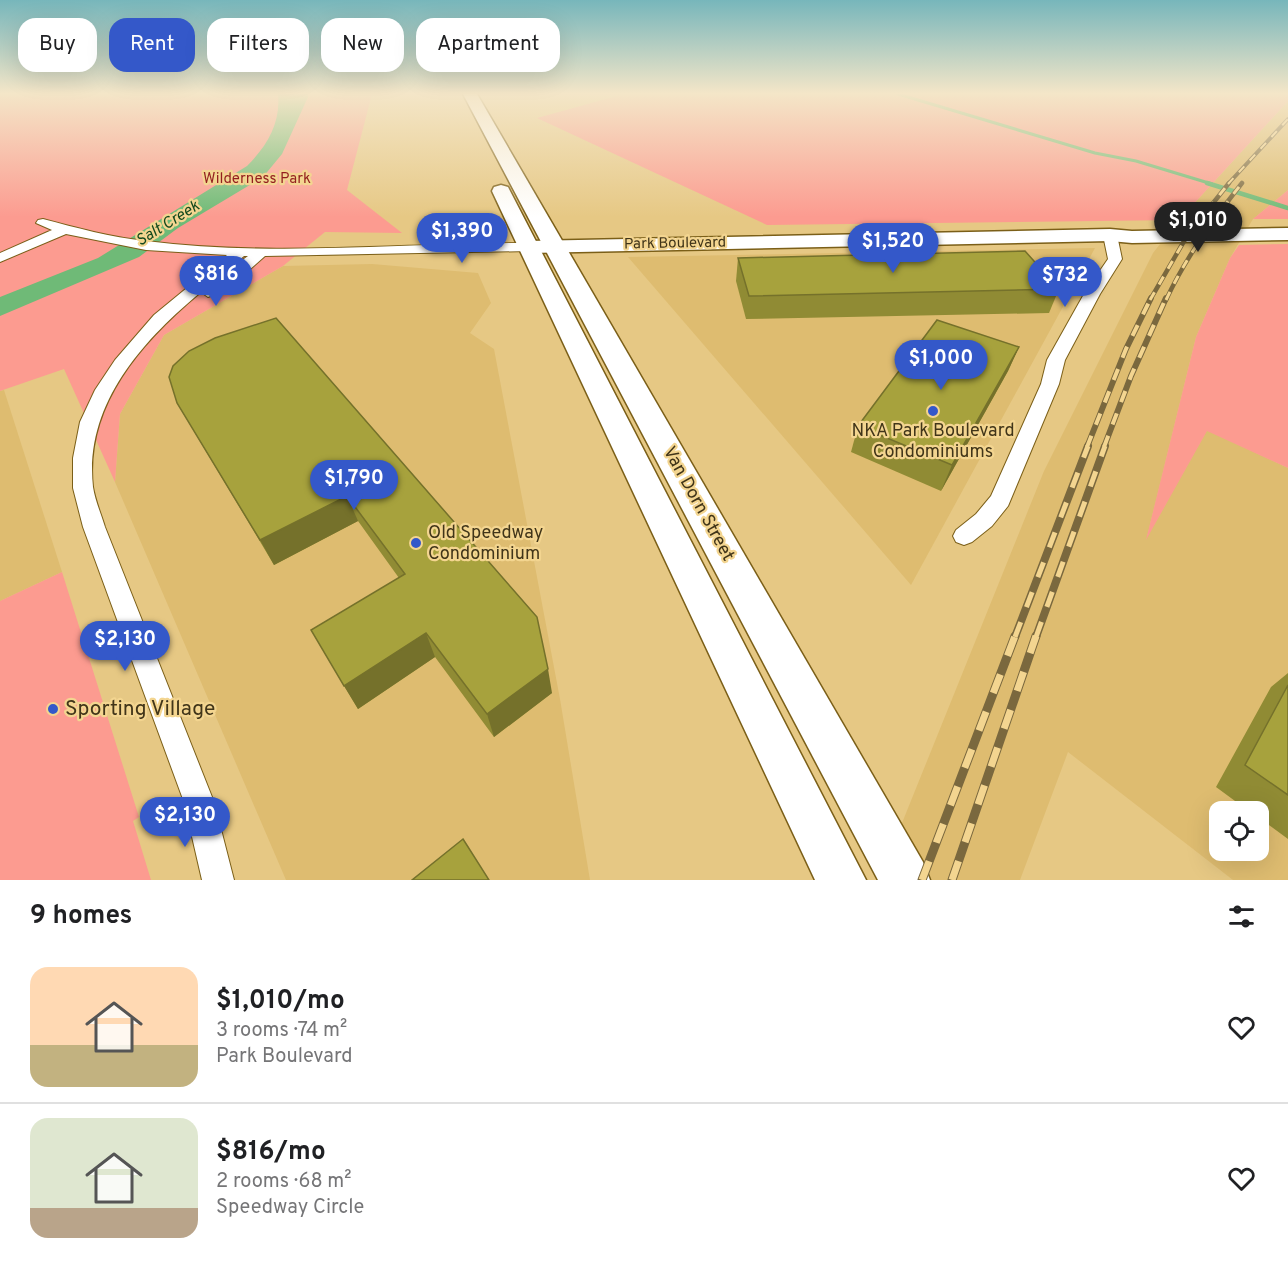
<!DOCTYPE html>
<meta charset="utf-8">
<style>
body{margin:0;font-family:Overpass,sans-serif;background:#f2f2f2;color:#202124;height:100vh;display:flex;flex-direction:column;font-size:22px;white-space:nowrap}
*{box-sizing:border-box;margin:0}
p{font-size:20px;color:#757577}
.icon{flex:none;width:33px;height:33px;fill:none;stroke:currentColor;stroke-width:2;stroke-linecap:round;stroke-linejoin:round}
.map{position:relative;height:880px;overflow:hidden}
.drawer{display:flex;flex-direction:column;background:#fff;flex:1}
.drawer>*{flex:none}
.guide{position:absolute;left:18px;top:18px;width:600px;height:54px;display:flex;gap:12px}
.fabs{position:absolute;left:1209px;top:801px;display:grid;gap:12px}
.fabs a{display:grid;place-items:center;width:60px;height:60px;border-radius:12px;background:#fff;box-shadow:0 6px 24px #0002;font-size:30px}
.price{position:absolute;translate:-50% -51px;padding:0 14px;border-radius:21px;background:#3458c9;color:#fff;font-size:20px;line-height:39px;filter:drop-shadow(0 2px 3px #0008)}
.price::after{content:'';position:absolute;left:50%;top:36px;width:18px;height:14px;margin-left:-9px;background:inherit;clip-path:polygon(0 0,100% 0,50% 100%)}
.price.active{background:#222;color:#fff}
ul{padding:0;list-style:none}
li{display:flex;align-items:center;gap:18px;height:150px;padding:0 30px}
li+li{border-top:2px solid #e0e0e0}
li span{display:grid;place-items:center;flex:none;width:168px;height:120px;border-radius:18px;color:#555}
li>.icon{margin-inline-start:auto}
span .icon{width:72px;height:72px;fill:#fffc;stroke-width:1}
li b{font-size:26px}
h2{display:flex;justify-content:space-between;align-items:center;height:72px;padding:0 30px;font-size:26px}
.chip{padding:0 21px;border-radius:18px;background:#fff;box-shadow:0 6px 24px #0002;font-size:21px;line-height:54px}
.chip.active{background:#3458c9;color:#fff}
.map>svg:first-child{display:block}
</style>
<div class="map">
<svg width="1288" height="880" viewBox="0 0 1288 880">
<rect width="100%" height="100%" fill="#e6c884"/>
<g fill="#debc70" fill-rule="evenodd">
<path d="M1288,101v89l-35,29 -23,39 -34,79 -49,200 60,-107 81,38v412h-55l-165,-128 -48,128h-141l165,-409 109,-218 26,-33zM1220,812h38v38h-38z"/>
<path d="M1095,248l-184,337 -283,-328z"/>
<path d="M372,264l106,9 13,30 -21,30 24,16 66,350 30,181h-304l-171,-398 5,-68 44,-79 119,-69z"/>
<path d="M4,390l58,182 -62,29v-210z"/>
</g>
<g fill="#fc9b90">
<path d="M0,94h372l-25,96 55,43 -77,-1 -42,34 -119,69 -44,79 -5,68 -51,-113 -64,22z"/>
<path d="M624,94h664v7l-109,119 -412,5 -230,-107z"/>
<path d="M1288,190v29h-35z"/>
<path d="M1288,244v224l-81,-37 -61,109 50,-203 34,-79 9,-13z"/>
<path d="M62,572l77,245 -6,4 18,59h-151v-279z"/>
</g>
<path fill="#6fba77" d="M278,94h30v3l-26,57 -19,23 -85,51 -39,29 -139,59v-19l98,-39 149,-92c20,-20 34,-43 31,-72z"/>
<g fill="none" stroke-linecap="round" stroke-linejoin="round">
<path stroke="#6fba77" stroke-width="3" d="M898,94l197,59 41,8 76,23"/>
<path stroke="#6fba77" stroke-width="4.5" d="M1207,183l81,25"/>
<g stroke="#7b5f18" stroke-width="2">
<g id="street">
<path d="M43,219c34,9 67,18 103,22 125,16 257,2 383,2l7,4 -7,4 -264,5 -17,15 -35,24 -5,2 -7,-5c-59,49 -117,113 -108,195 2,13 8,27 12,40l109,275 20,78h-32l-18,-78 -101,-275 -10,-39v-30l7,-36 15,-32 20,-30 39,-45 73,-60 -81,-5 -80,-16 -66,28v-9l52,-23 -16,-7 2,-3zM244,256h4l-36,26z"/>
<path d="M1110,231l7,4 5,24 -22,35 -35,66 -6,24 -51,122 -16,20 -20,16 -8,3 -8,-3 -3,-6 3,-6 20,-16 15,-18 50,-112 6,-24 37,-66 24,-35 -5,-24z"/>
</g>
</g>
<g stroke="#7b5f18" stroke-width="3">
<path id="secondary" d="M1288,228v12l-156,3 -22,-2 -581,12 -7,-2 -3,-4 3,-4 7,-2 581,-12 22,2z"/>
</g>
<g stroke="#7b5f18" stroke-width="3">
<g id="primary">
<path d="M463,94h14l446,768 7,18h-52z"/>
<path d="M501,185l7,2 2,4 356,689h-51l-323,-689 2,-4z"/>
</g>
</g>
<use href="#street" fill="#fff" fill-rule="evenodd"/>
<use href="#secondary" fill="#fff" fill-rule="evenodd"/>
<use href="#primary" fill="#fff" fill-rule="evenodd"/>
<g stroke="#7a683e" stroke-width="4">
<path id="rail-far4" d="M1228,184l60,-65"/>
</g>
<g stroke="#7a683e" stroke-width="4.5">
<g id="rail-far3">
<path d="M1150,300l37,-64 42,-53"/>
<path d="M1166,300c20,-43 47,-80 76,-117"/>
</g>
</g>
<g stroke="#7a683e" stroke-width="6">
<g id="rail-far2">
<path d="M1087,447l39,-98 25,-51"/>
<path d="M1104,447l27,-71 35,-78"/>
</g>
</g>
<g stroke="#7a683e" stroke-width="8">
<g id="rail-far1">
<path d="M1015,637l73,-191"/>
<path d="M1036,637l69,-191"/>
</g>
</g>
<g stroke="#7a683e" stroke-width="9">
<g id="rail">
<path d="M922,880l93,-244"/>
<path d="M952,880l84,-244"/>
</g>
</g>
<use href="#rail-far4" stroke="#f3d590" stroke-width="2" stroke-dasharray="8" stroke-linecap="butt"/>
<use href="#rail-far3" stroke="#f3d590" stroke-width="3" stroke-dasharray="9" stroke-linecap="butt"/>
<use href="#rail-far2" stroke="#f3d590" stroke-width="4" stroke-dasharray="12" stroke-linecap="butt"/>
<use href="#rail-far1" stroke="#f3d590" stroke-width="5" stroke-dasharray="16" stroke-linecap="butt"/>
<use href="#rail" stroke="#f3d590" stroke-width="7" stroke-dasharray="20" stroke-linecap="butt"/>
</g>
<g fill="#908b34">
<path d="M738,258l321,31 -10,24 -303,6 -10,-38z"/>
<path d="M215,338l337,355 -58,44 -59,-80 -77,52 -47,-79 88,-52 -41,-57 -84,44 -97,-162z"/>
<path d="M1019,347l-11,24 -67,120 -90,-39 7,-26z"/>
<path d="M1288,673v166l-30,-22v-5h-8l-34,-25 55,-100z"/>
</g>
<g fill="#75712b">
<path d="M1019,347l-11,24 -67,120 11,-26z"/>
<path d="M347,496l11,25 -84,44 -14,-25z"/>
<path d="M426,633l9,24 -77,52 -14,-23z"/>
<path d="M548,669l4,24 -58,44 -7,-23z"/>
</g>
<g fill="#a7a23d" stroke="#75712b" stroke-width="1.5">
<path d="M1025,251l34,38 -310,7 -11,-38z"/>
<path d="M276,318l261,299 11,52 -61,45 -61,-81 -82,53 -33,-56 94,-56 -58,-78 -87,44 -83,-137 -8,-26 4,-11 16,-15 26,-13z"/>
<path d="M937,320l82,27 -67,118 -94,-39z"/>
<path d="M1288,685v110l-43,-30z"/>
<path d="M463,839l26,41h-77z"/>
</g>
<linearGradient id="sky" x2="0" y2="1"><stop stop-color="#77b6bb"/><stop offset="0.43" stop-color="#f4e6c8"/><stop offset="1" stop-color="#f4e6c8" stop-opacity="0"/></linearGradient>
<rect width="1288" height="217" fill="url(#sky)"/>
<g fill="#3458c9" stroke="#f3d590" stroke-width="2">
<circle cx="933" cy="411" r="6"/>
<circle cx="416" cy="543" r="6"/>
<circle cx="53" cy="709" r="6"/>
</g>
<g text-anchor="middle" dominant-baseline="central" stroke-width="4.5" stroke-linejoin="round" paint-order="stroke">
<g font-size="15" fill="#931f1f" stroke="#f3d590">
<text x="257" y="179">Wilderness Park</text>
</g>
<g font-size="15" fill="#413519" stroke="#f3d590">
<text transform="translate(675 244) rotate(-1)">Park Boulevard</text>
</g>
<g font-size="16" font-style="italic" fill="#13491d" stroke="#f3d590">
<text transform="translate(168 224) rotate(-32)">Salt Creek</text>
</g>
<g font-size="18" fill="#413519" stroke="#f3d590">
<text x="933" y="431">NKA Park Boulevard<tspan x="933" dy="21">Condominiums</tspan></text>
<text x="428" y="533" text-anchor="start">Old Speedway<tspan x="428" dy="21">Condominium</tspan></text>
</g>
<g font-size="18" fill="#413519" stroke="#f3d590">
<text transform="translate(698 504) rotate(61)">Van Dorn Street</text>
</g>
<g font-size="21" fill="#413519" stroke="#f3d590" text-anchor="start">
<text x="65" y="709">Sporting Village</text>
</g>
</g>
</svg>
<div class="fabs">
<a><svg class="icon" aria-label="locate" viewBox="0 0 24 24"><circle cx="12" cy="12" r="6"/><path d="M12 2v4M12 18v4M2 12h4M18 12h4"/></svg></a>
</div>
<b class="price active" style="left:1198px;top:253px">$1,010</b>
<b class="price" style="left:462px;top:264px">$1,390</b>
<b class="price" style="left:893px;top:274px">$1,520</b>
<b class="price" style="left:216px;top:307px">$816</b>
<b class="price" style="left:1065px;top:308px">$732</b>
<b class="price" style="left:941px;top:391px">$1,000</b>
<b class="price" style="left:354px;top:511px">$1,790</b>
<b class="price" style="left:125px;top:672px">$2,130</b>
<b class="price" style="left:185px;top:848px">$2,130</b>
<div class="guide">
<a class="chip">Buy</a>
<a class="chip active">Rent</a>
<a class="chip">Filters</a>
<a class="chip">New</a>
<a class="chip">Apartment</a>
</div>
</div>
<section class="drawer">
<h2>9 homes<svg class="icon" aria-label="filters" viewBox="0 0 24 24"><path d="M4 7h16M4 17h16"/><circle cx="9" cy="7" r="2"/><circle cx="15" cy="17" r="2"/></svg></h2>
<ul>
<li><span style="background:linear-gradient(#ffd9b3 65%,#c2b280 0)"><svg class="icon" aria-label="home" viewBox="0 0 24 24"><path d="M3 11l9-7 9 7M6 9v11h12V9"/></svg></span><div><b>$1,010/mo</b><p>3 rooms · 74 m²</p><p>Park Boulevard</p></div><svg class="icon" aria-label="heart" viewBox="0 0 24 24"><path d="M12 20l-8-8c-3-5 5-10 8-4 3-6 11-1 8 4z"/></svg></li>
<li><span style="background:linear-gradient(#dfe7d0 75%,#b9a48a 0)"><svg class="icon" aria-label="home" viewBox="0 0 24 24"><path d="M3 11l9-7 9 7M6 9v11h12V9"/></svg></span><div><b>$816/mo</b><p>2 rooms · 68 m²</p><p>Speedway Circle</p></div><svg class="icon" aria-label="heart" viewBox="0 0 24 24"><path d="M12 20l-8-8c-3-5 5-10 8-4 3-6 11-1 8 4z"/></svg></li>
</ul>
</section>
